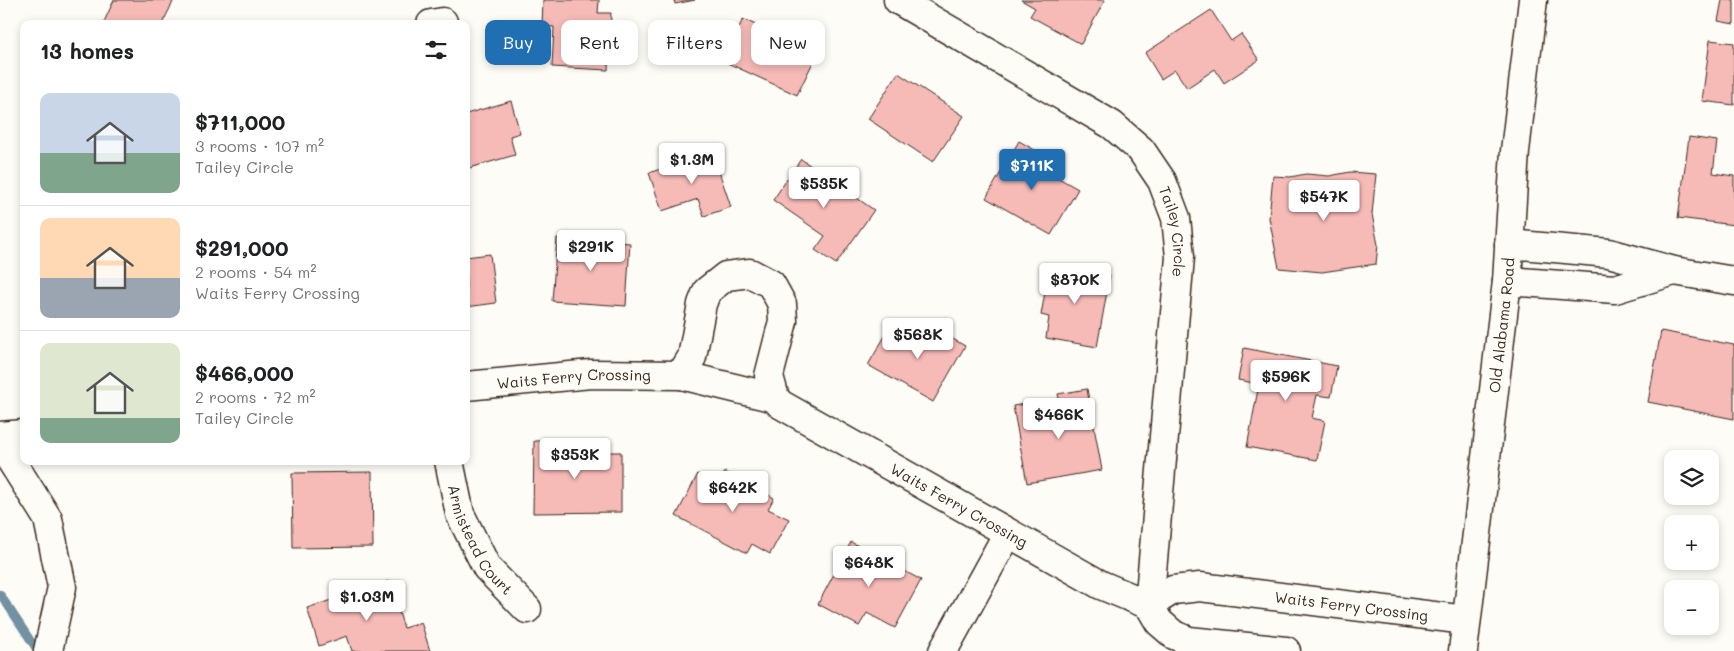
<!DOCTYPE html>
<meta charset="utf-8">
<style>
body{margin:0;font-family:Mali,sans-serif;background:#f2f2f2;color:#202124;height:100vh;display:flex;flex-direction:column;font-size:19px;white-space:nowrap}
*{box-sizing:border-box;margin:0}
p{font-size:16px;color:#757577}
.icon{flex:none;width:28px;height:28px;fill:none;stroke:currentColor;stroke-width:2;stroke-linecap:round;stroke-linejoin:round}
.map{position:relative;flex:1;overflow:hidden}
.panel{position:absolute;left:20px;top:20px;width:450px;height:445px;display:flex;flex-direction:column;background:#fff;border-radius:10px;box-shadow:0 2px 8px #0003}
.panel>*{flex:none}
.hud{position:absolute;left:485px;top:20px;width:475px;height:45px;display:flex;gap:10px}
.controls{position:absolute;left:1664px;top:450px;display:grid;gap:10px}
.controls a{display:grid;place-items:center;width:55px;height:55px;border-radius:10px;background:#fff;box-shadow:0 2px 8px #0003;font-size:25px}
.price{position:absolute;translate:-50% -42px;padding:0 11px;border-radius:5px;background:#fff;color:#222;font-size:16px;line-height:32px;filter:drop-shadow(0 1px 2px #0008)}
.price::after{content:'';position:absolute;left:50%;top:30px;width:15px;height:11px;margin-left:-8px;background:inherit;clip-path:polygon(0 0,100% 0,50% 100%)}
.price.on{background:#1f6fb2;color:#fff}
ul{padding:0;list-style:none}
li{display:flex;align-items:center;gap:15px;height:125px;padding:0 20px}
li+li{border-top:1px solid #e0e0e0}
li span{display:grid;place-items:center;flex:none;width:140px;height:100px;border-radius:10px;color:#555}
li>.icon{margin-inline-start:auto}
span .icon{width:60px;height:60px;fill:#fffc;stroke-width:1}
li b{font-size:21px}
h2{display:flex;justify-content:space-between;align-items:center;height:60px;padding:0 20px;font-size:21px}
.tag{padding:0 18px;border-radius:10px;background:#fff;box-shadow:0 2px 8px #0003;font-size:18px;line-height:45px}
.tag.on{background:#1f6fb2;color:#fff}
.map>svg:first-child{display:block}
</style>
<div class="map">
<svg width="1734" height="651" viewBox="0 0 1734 651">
<rect width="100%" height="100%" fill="#fdfcf7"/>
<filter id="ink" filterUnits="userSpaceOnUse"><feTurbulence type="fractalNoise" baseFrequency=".02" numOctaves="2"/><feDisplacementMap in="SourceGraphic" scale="10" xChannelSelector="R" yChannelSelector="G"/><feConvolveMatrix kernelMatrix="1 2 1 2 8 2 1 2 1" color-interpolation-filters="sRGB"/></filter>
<g filter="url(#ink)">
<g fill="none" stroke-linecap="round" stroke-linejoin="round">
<path stroke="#7391a2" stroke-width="8" d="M0,594l35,53"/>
</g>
<g fill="#f6bab7" stroke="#3b2a1e">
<path d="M114,0h55l4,2 -11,22h-59z"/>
<path d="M543,0h56l-1,13h13l-3,57 -56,-3 2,-40 -12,-1z"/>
<path d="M674,0h21l-20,4z"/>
<path d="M1021,0h84l-24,44 -51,-28 5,-8z"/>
<path d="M1722,0h12v24l-16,-3z"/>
<path d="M1211,10l20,31 10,-7 18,26 -35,23 -9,-14 -28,19 -12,-18 -14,9 -16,-26z"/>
<path d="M743,19l74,35 -20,41 -74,-34z"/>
<path d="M1710,40l24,3v62l-32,-4z"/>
<path d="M898,73l66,43 -31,46 -65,-43z"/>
<path d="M511,101l9,32 -10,3 5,19 -49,14v-55z"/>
<path d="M1689,137l28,4 -4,32 21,3v49l-56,-7z"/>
<path d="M1019,141l21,12 -6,11 44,25 -27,46 -65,-37z"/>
<path d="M712,151l19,56 -27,9 -6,-17 -36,12 -13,-38z"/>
<path d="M801,159l73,51 -38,54 -21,-14 10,-14 -52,-36z"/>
<path d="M1350,172l26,2 -4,40 6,31 -2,19 -54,8 -43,-4 -10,-50 4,-42 17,1 16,-3 23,2z"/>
<path d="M557,238l73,5 -4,63 -74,-5z"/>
<path d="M490,254l6,49 -30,4v-50z"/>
<path d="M1050,264l60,11 -13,72 -51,-9 3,-21 -8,-2z"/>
<path d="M927,324l38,22 -32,56 -65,-37 23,-39 26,15z"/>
<path d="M1661,331l73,14v74l-86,-17z"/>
<path d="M1244,348l93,18 -6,31 -14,-2 -5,23 13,3 -8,39 -70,-13 12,-63 -21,-4z"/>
<path d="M1087,389l15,81 -75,13 -14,-77 23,-4 4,22 23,-4 -5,-26z"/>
<path d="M534,441h30v11h57v60l-88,1z"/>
<path d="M372,472l1,75 -80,1 -1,-75z"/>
<path d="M725,472l49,26 -6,11 21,10 -19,35 -18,-10 -5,9 -71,-37 22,-42 21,11z"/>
<path d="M851,542l70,38 -26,48 -28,-15 -8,13 -41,-22z"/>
<path d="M389,581l15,47 17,-6 9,29h-78l-5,-15 -28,10 -12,-38z"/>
</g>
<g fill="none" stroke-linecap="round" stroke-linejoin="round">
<g stroke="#3b2a1e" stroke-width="31">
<g id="street">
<path id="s1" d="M898,0l214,125 29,25 21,31 14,37 4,39 -31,348"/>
<path d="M431,24l12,-2"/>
<path d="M1509,244l100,9 65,18 60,10"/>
<path d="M1507,281l108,8 59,-18"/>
<path d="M681,375l11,-18 10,-53 5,-13 19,-15 24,-3 21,11 11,20 1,17 -14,55 6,22"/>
<path id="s2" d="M466,386l125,-12 90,1 94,23 5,6 321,181 48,20 10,17 15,13 15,6 97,10"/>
<path d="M0,436l24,-2"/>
<path d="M7,454l41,65 14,68 -14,64"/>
<path id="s3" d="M449,461l11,53 27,54 40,41"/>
<path id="s4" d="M1149,605l24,-15 27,-3 266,33"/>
<path d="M943,651l65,-118"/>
</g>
</g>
<g stroke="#3b2a1e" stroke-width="31">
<g id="secondary">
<path id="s5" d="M1463,651l44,-370 8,-130 18,-151"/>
</g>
</g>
<use href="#street" stroke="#fdfcf7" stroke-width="28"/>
<use href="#secondary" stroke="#fdfcf7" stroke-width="28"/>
</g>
</g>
<g text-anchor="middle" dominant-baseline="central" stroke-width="4" stroke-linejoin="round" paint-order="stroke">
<g font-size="15" fill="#3b2a1e" stroke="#fdfcf7">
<text stroke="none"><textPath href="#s1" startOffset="376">Tailey Circle</textPath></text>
<text stroke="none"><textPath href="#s5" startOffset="328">Old Alabama Road</textPath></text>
<text stroke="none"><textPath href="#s2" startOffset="108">Waits Ferry Crossing</textPath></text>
<text stroke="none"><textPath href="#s2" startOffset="526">Waits Ferry Crossing</textPath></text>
<text stroke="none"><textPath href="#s3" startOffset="86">Armistead Court</textPath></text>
<text stroke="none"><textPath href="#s4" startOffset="208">Waits Ferry Crossing</textPath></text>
</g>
</g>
</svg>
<div class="controls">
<a><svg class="icon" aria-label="layers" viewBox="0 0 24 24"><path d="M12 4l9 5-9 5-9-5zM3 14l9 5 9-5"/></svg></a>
<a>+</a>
<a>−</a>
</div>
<b class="price" style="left:692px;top:185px">$1.3M</b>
<b class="price on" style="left:1032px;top:191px">$711K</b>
<b class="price" style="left:824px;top:209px">$535K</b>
<b class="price" style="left:1324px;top:222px">$547K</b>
<b class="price" style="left:591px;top:272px">$291K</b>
<b class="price" style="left:1075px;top:305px">$870K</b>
<b class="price" style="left:918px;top:360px">$568K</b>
<b class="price" style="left:1286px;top:402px">$596K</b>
<b class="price" style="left:1059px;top:440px">$466K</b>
<b class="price" style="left:575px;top:480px">$353K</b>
<b class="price" style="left:733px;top:513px">$642K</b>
<b class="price" style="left:869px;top:588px">$648K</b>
<b class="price" style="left:367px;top:622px">$1.03M</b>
<div class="hud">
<a class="tag on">Buy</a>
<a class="tag">Rent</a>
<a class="tag">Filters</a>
<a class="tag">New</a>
</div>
<section class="panel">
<h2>13 homes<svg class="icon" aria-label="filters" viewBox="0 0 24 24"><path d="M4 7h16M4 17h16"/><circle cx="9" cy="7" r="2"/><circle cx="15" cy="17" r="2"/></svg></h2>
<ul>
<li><span style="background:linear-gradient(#c9d6e8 60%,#7fa58c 0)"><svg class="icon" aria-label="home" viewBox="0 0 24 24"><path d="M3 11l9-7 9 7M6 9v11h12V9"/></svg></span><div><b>$711,000</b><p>3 rooms · 107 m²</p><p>Tailey Circle</p></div></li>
<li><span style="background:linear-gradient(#ffd9b3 60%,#9aa5b1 0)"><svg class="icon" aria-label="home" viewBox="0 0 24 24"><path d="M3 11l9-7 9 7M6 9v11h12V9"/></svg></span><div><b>$291,000</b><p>2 rooms · 54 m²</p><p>Waits Ferry Crossing</p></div></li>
<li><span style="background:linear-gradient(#dfe7d0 75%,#7fa58c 0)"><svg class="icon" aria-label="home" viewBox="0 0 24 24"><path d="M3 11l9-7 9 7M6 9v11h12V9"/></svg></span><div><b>$466,000</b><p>2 rooms · 72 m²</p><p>Tailey Circle</p></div></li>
</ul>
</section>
</div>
